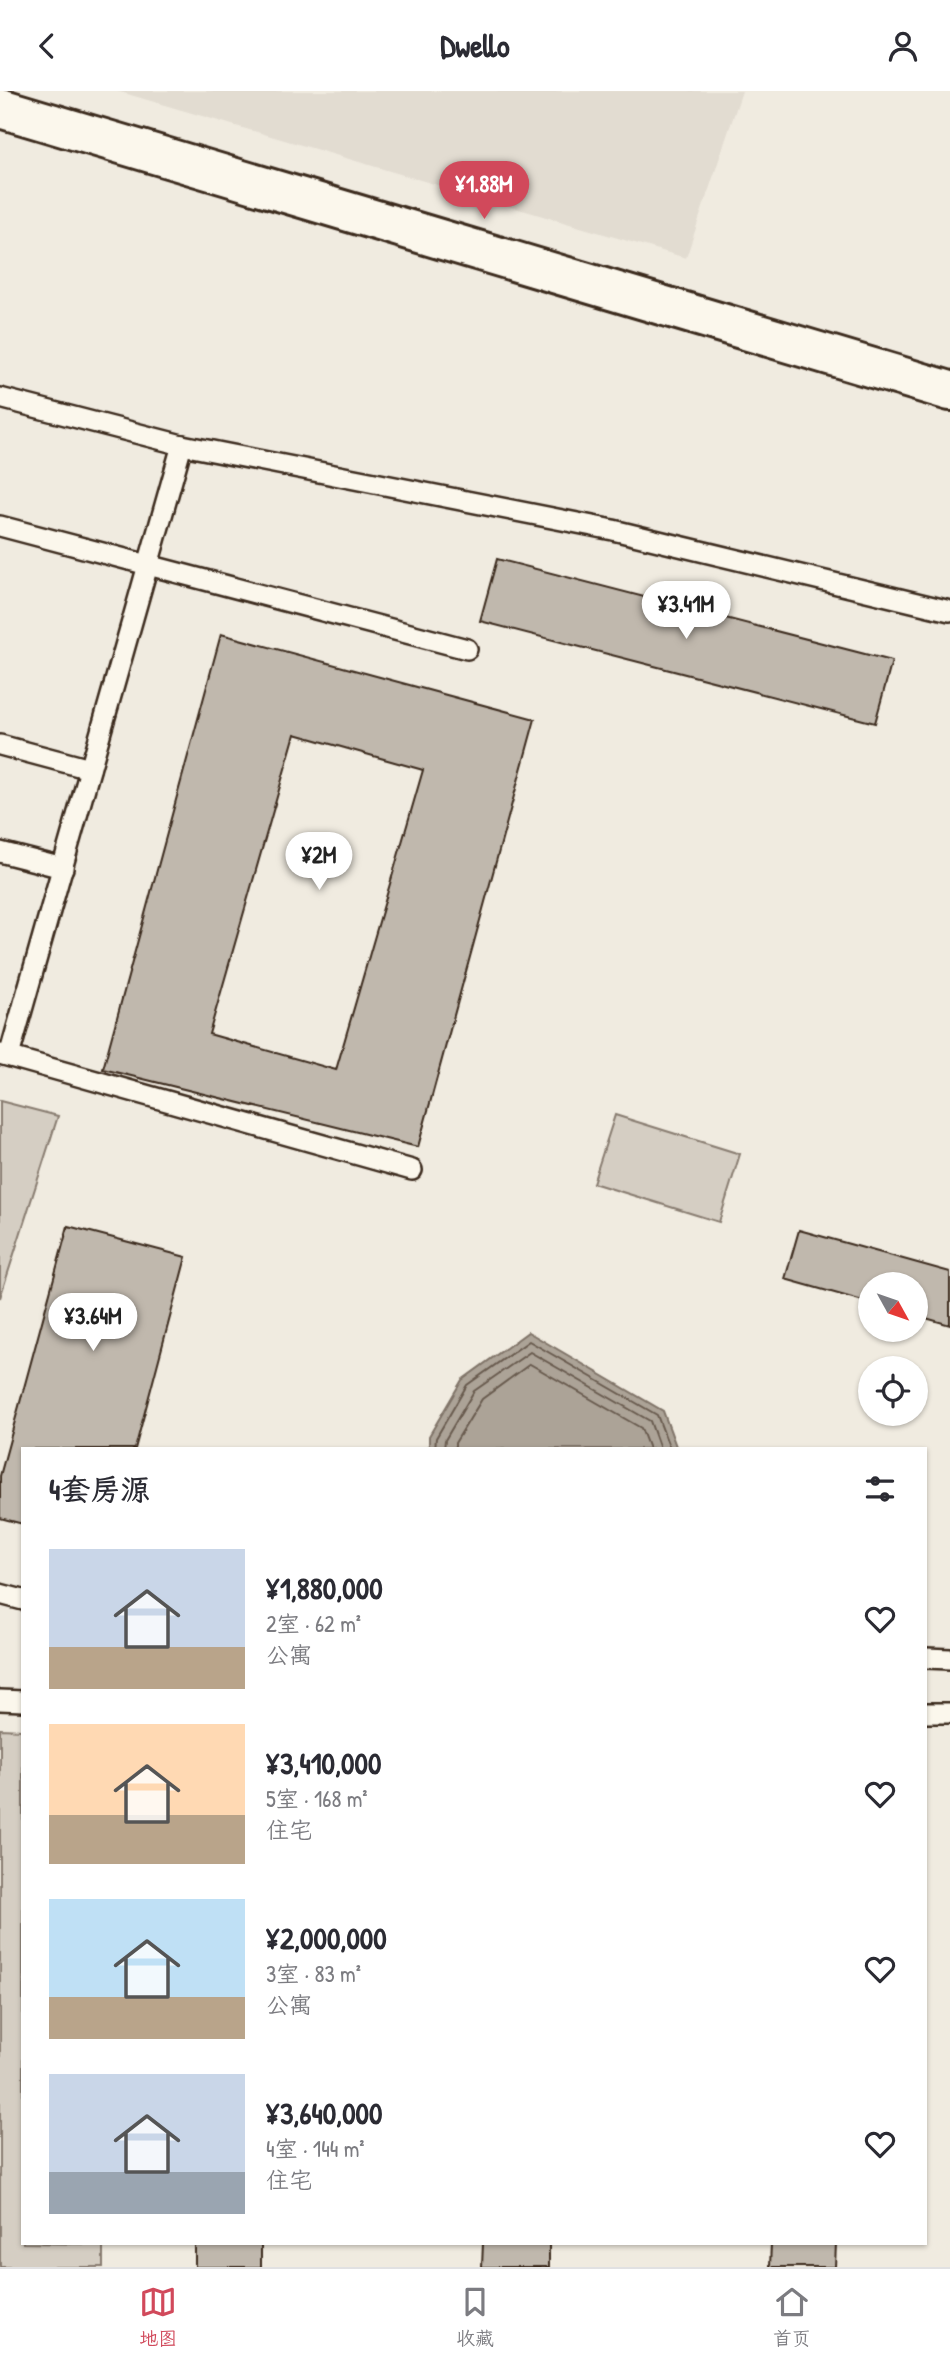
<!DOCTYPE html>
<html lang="zh">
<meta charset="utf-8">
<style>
body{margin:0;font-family:"Patrick Hand","LXGW WenKai TC",sans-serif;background:#f2f2f3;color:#2b2b33;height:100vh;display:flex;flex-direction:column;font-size:26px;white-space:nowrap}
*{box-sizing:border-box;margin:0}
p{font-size:23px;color:#7c7c81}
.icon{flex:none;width:38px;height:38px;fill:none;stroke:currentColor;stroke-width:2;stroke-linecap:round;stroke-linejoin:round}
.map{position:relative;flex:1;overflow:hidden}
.panel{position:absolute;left:21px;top:1356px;width:906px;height:798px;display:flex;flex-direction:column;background:#fff;border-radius:0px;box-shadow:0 2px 5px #0004}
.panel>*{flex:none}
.needle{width:46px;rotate:130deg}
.controls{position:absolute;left:858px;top:1181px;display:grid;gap:14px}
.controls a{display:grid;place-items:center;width:70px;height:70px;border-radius:50%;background:#fff;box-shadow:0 2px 5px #0004;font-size:35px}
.price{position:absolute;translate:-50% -60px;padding:0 16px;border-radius:24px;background:#fff;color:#222;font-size:23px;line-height:46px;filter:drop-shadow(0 2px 4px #0008)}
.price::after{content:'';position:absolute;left:50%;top:42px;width:21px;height:16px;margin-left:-10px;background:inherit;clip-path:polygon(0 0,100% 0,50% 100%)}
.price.current{background:#d1495b;color:#fff}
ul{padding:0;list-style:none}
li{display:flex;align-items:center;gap:21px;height:175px;padding:0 28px}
li span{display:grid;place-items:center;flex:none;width:196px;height:140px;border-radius:0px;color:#555}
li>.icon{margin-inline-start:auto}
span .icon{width:84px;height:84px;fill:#fffc;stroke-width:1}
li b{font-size:30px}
h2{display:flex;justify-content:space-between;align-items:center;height:84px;padding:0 28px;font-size:30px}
header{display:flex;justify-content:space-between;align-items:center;height:91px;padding:0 28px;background:#fff;font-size:32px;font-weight:700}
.tab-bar{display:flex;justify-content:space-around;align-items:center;height:98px;border-top:2px solid #e1e1e2;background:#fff;font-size:19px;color:#7c7c81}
.tab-bar a{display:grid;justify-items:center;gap:4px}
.tab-bar .current{color:#d1495b}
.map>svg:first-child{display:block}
</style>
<header><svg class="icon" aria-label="back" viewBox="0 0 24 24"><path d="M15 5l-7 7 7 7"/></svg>Dwello<svg class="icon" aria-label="person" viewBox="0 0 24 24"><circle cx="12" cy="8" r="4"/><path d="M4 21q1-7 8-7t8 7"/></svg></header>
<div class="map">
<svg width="950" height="2176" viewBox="0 0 950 2176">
<rect width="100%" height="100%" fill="#f0ebe0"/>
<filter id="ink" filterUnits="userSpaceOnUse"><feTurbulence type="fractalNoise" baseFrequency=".0143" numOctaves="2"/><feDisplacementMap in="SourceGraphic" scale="14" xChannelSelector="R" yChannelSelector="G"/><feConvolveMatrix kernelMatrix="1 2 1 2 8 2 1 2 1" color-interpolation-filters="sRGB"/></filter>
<g filter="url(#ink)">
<path fill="#e2dcd1" d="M117,0h625l-56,167z"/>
<g fill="#d5cec3" stroke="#887c70" stroke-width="2">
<path d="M0,1010l58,15 -58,182z"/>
<path d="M615,1024l125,39 -21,68 -126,-39z"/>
<path d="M0,1638l23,1v513l80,1v23h-103z"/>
</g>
<path fill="#aca397" stroke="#7f7367" stroke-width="2" d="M528,1241l135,79 14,38h-248v-13l33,-56z"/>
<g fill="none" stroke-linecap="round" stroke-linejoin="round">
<g stroke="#685a4e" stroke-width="2">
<path d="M435,1358l1,-11 31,-53 62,-44 128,74 13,34"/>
<path d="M444,1358l1,-9 29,-49 56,-39 120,69 10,28"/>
<path d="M455,1358v-6l27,-44 48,-35 111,64 8,21"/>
</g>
</g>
<g fill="#c0b8ad" stroke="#3b2a1e" stroke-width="2" fill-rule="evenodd">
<path d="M497,468l395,102 -17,62 -395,-102z"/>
<path d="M221,543l314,85 -117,428 -315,-78zM295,643l128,36 -87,300 -127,-36z"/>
<path d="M68,1135l118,31 -51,192h-112v75l-23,-6v-42z"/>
<path d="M799,1139l151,42v53l-35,-10v-30h-45v18l-85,-24z"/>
<rect x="195" y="2152" width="66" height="24"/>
<path d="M483,2152h66v24h-67z"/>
<path d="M771,2152h65l-1,24h-65z"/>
</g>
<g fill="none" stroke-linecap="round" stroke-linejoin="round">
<g stroke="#3b2a1e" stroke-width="24">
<g id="lane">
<path d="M0,307l182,47 431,85 337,81"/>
<path d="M0,435l467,123"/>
<path d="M0,654l90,24"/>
<path d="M0,761l63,16"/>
<path d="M0,963l412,116"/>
<path d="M9,965l173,-611"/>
<path d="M0,1503l23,6"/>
<path d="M926,1567l24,1"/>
<path d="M0,1609l23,1"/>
<path d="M926,1622h24"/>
</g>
</g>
<g stroke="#3b2a1e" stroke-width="44">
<path id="secondary" d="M0,17l950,283"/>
</g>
<use href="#lane" stroke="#fbf7ec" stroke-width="19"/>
<use href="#secondary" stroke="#fbf7ec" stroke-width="38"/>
</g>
</g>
</svg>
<div class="controls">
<a><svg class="needle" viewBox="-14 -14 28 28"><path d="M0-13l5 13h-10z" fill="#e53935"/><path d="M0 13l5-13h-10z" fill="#7c7c81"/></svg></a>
<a><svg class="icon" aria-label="locate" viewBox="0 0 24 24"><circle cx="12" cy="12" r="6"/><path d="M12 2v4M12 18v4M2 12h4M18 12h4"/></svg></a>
</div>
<b class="price current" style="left:484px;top:130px">¥1.88M</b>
<b class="price" style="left:686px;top:550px">¥3.41M</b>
<b class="price" style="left:319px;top:801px">¥2M</b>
<b class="price" style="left:93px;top:1262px">¥3.64M</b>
<section class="panel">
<h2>4套房源<svg class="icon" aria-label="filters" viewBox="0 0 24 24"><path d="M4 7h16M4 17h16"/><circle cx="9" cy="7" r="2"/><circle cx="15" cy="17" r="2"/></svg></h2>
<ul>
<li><span style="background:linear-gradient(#c9d6e8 70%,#b9a48a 0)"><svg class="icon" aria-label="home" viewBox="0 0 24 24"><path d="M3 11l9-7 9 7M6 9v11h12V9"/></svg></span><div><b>¥1,880,000</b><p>2室 · 62 m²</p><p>公寓</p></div><svg class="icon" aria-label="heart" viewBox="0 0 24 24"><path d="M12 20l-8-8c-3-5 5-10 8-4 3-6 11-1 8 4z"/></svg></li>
<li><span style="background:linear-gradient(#ffd9b3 65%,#b9a48a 0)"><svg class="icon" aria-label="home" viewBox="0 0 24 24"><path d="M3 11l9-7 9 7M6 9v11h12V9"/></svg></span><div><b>¥3,410,000</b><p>5室 · 168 m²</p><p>住宅</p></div><svg class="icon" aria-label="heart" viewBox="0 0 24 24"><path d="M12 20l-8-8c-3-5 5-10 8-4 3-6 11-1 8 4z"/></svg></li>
<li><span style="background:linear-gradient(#bfe0f5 70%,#b9a48a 0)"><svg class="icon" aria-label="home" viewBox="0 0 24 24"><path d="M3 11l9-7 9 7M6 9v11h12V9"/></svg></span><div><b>¥2,000,000</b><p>3室 · 83 m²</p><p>公寓</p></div><svg class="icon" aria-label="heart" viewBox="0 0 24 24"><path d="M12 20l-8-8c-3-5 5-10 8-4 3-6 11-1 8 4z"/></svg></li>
<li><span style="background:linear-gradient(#c9d6e8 70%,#9aa5b1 0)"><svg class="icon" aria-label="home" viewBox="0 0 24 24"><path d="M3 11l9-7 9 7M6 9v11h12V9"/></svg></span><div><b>¥3,640,000</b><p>4室 · 144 m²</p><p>住宅</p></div><svg class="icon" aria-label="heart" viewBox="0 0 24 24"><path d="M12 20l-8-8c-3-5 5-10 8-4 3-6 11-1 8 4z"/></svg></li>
</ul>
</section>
</div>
<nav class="tab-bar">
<a class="current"><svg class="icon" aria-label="map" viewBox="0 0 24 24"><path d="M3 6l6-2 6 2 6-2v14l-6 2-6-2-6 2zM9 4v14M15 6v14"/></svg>地图</a>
<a><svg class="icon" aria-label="saved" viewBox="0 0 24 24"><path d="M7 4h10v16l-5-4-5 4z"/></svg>收藏</a>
<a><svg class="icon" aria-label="home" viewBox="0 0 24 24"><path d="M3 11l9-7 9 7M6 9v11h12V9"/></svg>首页</a>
</nav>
